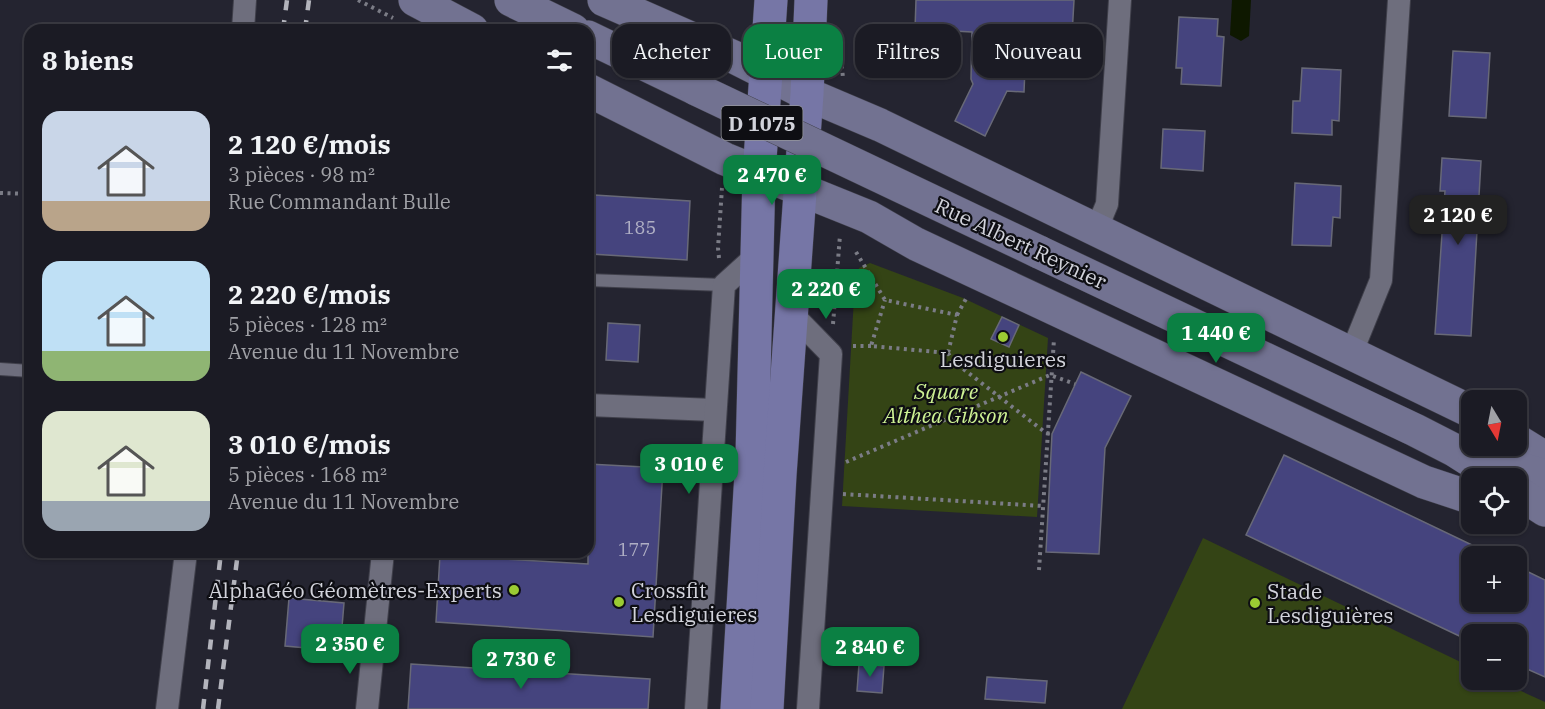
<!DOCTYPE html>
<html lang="fr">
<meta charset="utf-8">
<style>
body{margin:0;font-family:"IBM Plex Serif",serif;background:#282831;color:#f1f3f6;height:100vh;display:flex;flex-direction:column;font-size:22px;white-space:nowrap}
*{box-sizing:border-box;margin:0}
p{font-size:20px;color:#a0a1a6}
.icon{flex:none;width:33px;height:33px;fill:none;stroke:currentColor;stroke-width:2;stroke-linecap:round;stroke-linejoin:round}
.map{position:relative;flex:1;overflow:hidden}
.side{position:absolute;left:24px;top:24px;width:570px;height:534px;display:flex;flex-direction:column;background:#1b1b24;border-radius:18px;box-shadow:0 2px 4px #0004,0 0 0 2px #393941}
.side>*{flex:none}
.guide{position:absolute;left:612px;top:24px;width:570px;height:54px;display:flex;gap:12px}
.needle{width:39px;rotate:170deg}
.buttons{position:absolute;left:1461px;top:390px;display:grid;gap:12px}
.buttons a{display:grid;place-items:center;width:66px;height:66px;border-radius:12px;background:#1b1b24;box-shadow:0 2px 4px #0004,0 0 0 2px #393941;font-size:30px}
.price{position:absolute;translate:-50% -51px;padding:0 14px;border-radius:12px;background:#0b8043;color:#fff;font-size:20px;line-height:39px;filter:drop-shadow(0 2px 3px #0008)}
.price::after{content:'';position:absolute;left:50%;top:36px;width:18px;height:14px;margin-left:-9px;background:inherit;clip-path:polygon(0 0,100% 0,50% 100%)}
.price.on{background:#222;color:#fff}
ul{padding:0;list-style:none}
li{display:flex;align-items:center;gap:18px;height:150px;padding:0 18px}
li span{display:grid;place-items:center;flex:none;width:168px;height:120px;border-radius:18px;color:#555}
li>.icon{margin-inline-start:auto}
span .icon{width:72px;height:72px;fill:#fffc;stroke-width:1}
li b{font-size:26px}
h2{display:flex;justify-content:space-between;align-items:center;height:72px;padding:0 18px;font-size:26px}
.tag{padding:0 21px;border-radius:18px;background:#1b1b24;box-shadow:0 2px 4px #0004,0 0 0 2px #393941;font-size:21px;line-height:54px}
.tag.on{background:#0b8043;color:#fff}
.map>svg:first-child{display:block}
</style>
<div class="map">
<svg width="1545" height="709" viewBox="0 0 1545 709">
<rect width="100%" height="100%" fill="#242430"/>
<g fill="#344415">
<path d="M870,263l93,35 85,40 -11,179 -195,-11 13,-226 4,-12z"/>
<path d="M1203,538l268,129 1,13h25l48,22v7h-423z"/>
</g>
<path fill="#0e1800" d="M1232,0h19l-2,36 -8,5 -11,-6z"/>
<g fill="#45447e" stroke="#686977" stroke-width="1.5">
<path d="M916,0h158l-4,71 -45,-3 -1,24 -17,-1 -22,45 -30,-15 18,-37 -2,-5 1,-47 -57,-3z"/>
<path d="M1179,17l39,2 -1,17 7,1 -3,49 -40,-2 1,-16h-6z"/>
<path d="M1453,51l37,2 -4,65 -37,-2z"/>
<path d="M1302,68l39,2 -2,51 -7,-1v15l-40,-2 1,-32h7z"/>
<path d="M1163,129l42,2 -2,40 -42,-3z"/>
<path d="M1442,158l39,3 -10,175 -36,-2 10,-143h-5z"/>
<path d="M1295,183l46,3 -1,32 -7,-1 -2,29 -39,-1z"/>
<path d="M594,195l96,6 -3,59 -96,-6z"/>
<path d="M1002,317l17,8 -10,22 -18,-8z"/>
<path d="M608,323l32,2 -2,37 -32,-2z"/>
<path d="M1081,372l50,24 -26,52 -6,106 -53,-2 6,-118z"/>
<path d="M1284,455l188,90v57h44v-36l29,14v97l-29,-13v-30h-44v8l-226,-107z"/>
<path d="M588,464l75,4 -10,169 -217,-15 4,-67 148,9z"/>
<path d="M289,598l55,5 -4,48 -55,-5z"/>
<path d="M411,664l239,15 -2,30h-240z"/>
<path d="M859,664l25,2 -2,27 -25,-2z"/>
<path d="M987,677l60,4 -2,22 -60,-4z"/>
</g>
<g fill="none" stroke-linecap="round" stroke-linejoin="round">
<g stroke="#40404b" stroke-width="14">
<g id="service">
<path d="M588,280l136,5"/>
<path d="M0,369l30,2"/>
</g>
</g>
<g stroke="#40404b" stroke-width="24">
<g id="minor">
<path d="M243,30l2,-30"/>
<path d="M1097,228l10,-24 13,-204"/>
<path d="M791,313l40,41 -23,355"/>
<path d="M1351,354l30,-74 18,-280"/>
<path d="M588,405l126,5"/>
<path d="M167,709l19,-157"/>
<path d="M367,709l16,-157"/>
<path d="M696,709l28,-424 33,-30"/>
</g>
</g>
<g stroke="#40404b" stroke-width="34">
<g id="secondary">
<path d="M415,0l57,30"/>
<path d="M511,0l62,30"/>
<path d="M604,0l130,57 73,37 73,31 592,287"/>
<path d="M588,37l108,52"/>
<path d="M588,90l137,69 144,58 47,27 508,238 48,16"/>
<path d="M1039,252l376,178 39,20 44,28"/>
<path d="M1516,440l29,18"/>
<path d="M1475,456l70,20"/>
<path d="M1516,491l29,19"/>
</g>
</g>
<g stroke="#40404b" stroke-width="34">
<g id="primary">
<path d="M737,709l15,-253 7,-282 12,-174"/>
<path d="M767,709l13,-234 27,-381 4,-94"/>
</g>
</g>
<g stroke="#7b7c86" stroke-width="4" stroke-dasharray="3 4.5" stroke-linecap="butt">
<path d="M358,0l35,18"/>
<path d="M841,58l2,20"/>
<path d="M0,193l30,1"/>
<path d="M856,252l29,48 72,15 -9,38 -77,-7 14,-46"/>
<path d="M719,258l-1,-10 4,-60"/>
<path d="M957,315l10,-18"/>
<path d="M833,324l7,-89"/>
<path d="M853,346h18"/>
<path d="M948,353l5,8 93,72 6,1"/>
<path d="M846,462l204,-87 25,9"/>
<path d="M843,494l200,12"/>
<path d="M1039,570l15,-231"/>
</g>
<use href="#service" stroke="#6e6e7d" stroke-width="12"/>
<use href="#minor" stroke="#6e6e7d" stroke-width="22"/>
<use href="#secondary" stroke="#727291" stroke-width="33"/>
<use href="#primary" stroke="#7676a6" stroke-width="33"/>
<g stroke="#b3b4bc" stroke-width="4.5" stroke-dasharray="10 10" stroke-linecap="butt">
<path d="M283,30l4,-30"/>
<path d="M305,30l4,-30"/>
<path d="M203,709l18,-157"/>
<path d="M218,709l20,-157"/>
</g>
<g stroke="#40404b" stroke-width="34" stroke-linecap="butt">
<path id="secondary-bridge" d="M696,89l343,163"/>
</g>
<use href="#secondary-bridge" stroke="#727291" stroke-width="33"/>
</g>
<g fill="#9bcb33" stroke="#0e0e13" stroke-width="2">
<circle cx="1003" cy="337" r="6"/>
<circle cx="514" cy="590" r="6"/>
<circle cx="619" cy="602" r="6"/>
<circle cx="1255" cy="603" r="6"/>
</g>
<g text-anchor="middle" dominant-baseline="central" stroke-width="4.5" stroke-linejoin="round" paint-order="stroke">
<g font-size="18" fill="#afafc4">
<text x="640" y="227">185</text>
<text x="634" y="549">177</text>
</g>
<rect fill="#0e0e13" stroke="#97989f" stroke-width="1.5" x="721.5" y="106" width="81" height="34" rx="4.5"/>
<g font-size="20" font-weight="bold" fill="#d2d3db">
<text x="762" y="123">D 1075</text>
</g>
<g font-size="21" fill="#d2d3db" stroke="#0e0e13">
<text transform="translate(1021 243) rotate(25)">Rue Albert Reynier</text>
</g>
<g font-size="21" fill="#d2d3db" stroke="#0e0e13" text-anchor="start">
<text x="1003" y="359" text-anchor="middle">Lesdiguieres</text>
<text x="502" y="590" text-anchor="end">AlphaGéo Géomètres-Experts</text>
<text x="631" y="590">Crossfit<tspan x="631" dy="24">Lesdiguieres</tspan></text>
<text x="1267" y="591">Stade<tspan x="1267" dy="24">Lesdiguières</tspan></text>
</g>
<g font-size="21" font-style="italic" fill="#cef294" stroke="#0e0e13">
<text x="946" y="391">Square<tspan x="946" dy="24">Althea Gibson</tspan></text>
</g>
</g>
</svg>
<div class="buttons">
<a><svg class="needle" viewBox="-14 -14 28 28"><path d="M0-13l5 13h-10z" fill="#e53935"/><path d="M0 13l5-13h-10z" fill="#a0a1a6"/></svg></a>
<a><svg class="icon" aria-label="locate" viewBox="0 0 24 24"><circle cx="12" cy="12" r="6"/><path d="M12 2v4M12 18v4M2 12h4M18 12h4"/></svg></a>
<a>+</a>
<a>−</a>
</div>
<b class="price" style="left:772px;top:206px">2 470 €</b>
<b class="price on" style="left:1458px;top:246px">2 120 €</b>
<b class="price" style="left:826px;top:320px">2 220 €</b>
<b class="price" style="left:1216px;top:364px">1 440 €</b>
<b class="price" style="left:689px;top:495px">3 010 €</b>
<b class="price" style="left:350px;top:675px">2 350 €</b>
<b class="price" style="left:870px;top:678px">2 840 €</b>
<b class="price" style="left:521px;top:690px">2 730 €</b>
<div class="guide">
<a class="tag">Acheter</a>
<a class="tag on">Louer</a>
<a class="tag">Filtres</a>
<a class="tag">Nouveau</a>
</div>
<section class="side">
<h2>8 biens<svg class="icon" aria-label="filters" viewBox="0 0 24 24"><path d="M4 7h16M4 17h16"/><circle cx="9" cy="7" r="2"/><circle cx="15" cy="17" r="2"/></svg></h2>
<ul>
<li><span style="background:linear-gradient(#c9d6e8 75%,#b9a48a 0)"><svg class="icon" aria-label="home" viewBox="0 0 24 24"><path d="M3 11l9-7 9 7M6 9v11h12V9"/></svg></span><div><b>2 120 €/mois</b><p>3 pièces · 98 m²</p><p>Rue Commandant Bulle</p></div></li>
<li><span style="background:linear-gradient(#bfe0f5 75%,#8fb573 0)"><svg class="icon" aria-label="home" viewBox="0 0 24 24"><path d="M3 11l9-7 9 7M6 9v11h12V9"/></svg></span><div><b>2 220 €/mois</b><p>5 pièces · 128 m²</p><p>Avenue du 11 Novembre</p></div></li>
<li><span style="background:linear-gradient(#dfe7d0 75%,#9aa5b1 0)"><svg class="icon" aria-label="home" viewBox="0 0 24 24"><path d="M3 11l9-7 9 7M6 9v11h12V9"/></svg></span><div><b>3 010 €/mois</b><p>5 pièces · 168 m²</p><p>Avenue du 11 Novembre</p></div></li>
</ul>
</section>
</div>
